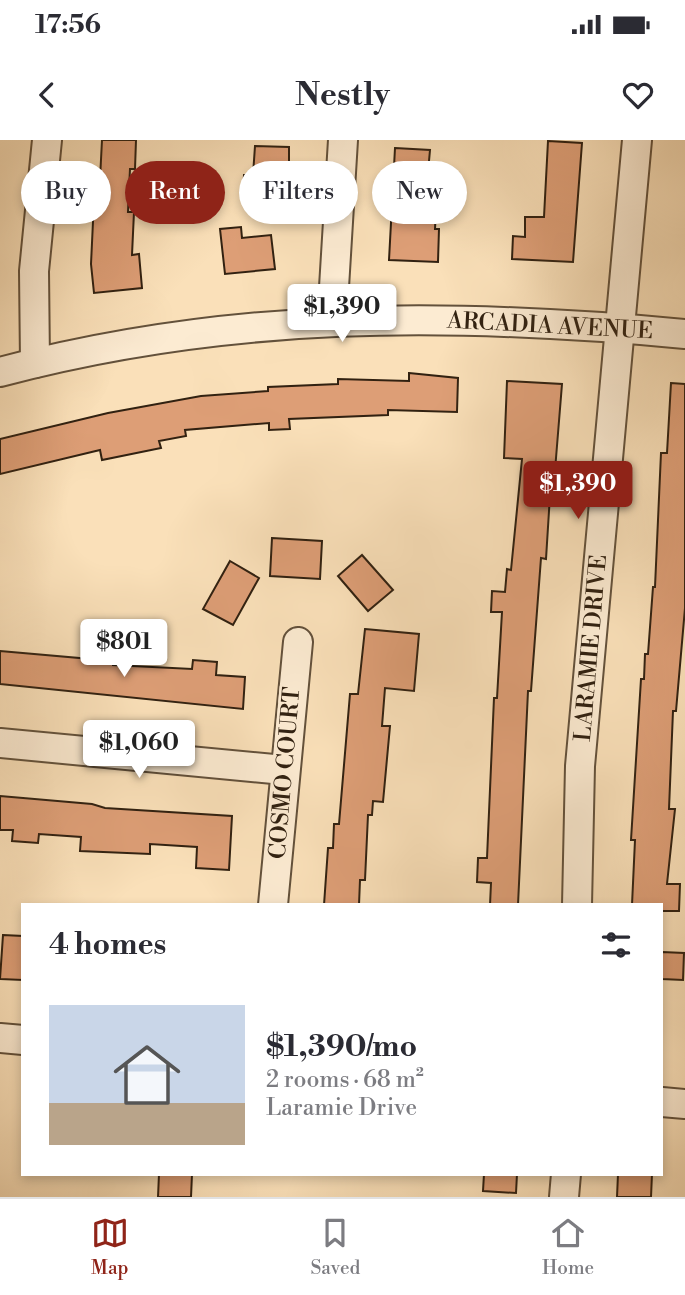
<!DOCTYPE html>
<meta charset="utf-8">
<style>
body{margin:0;font-family:"Libre Bodoni",serif;background:#f2f2f3;color:#2b2b33;height:100vh;display:flex;flex-direction:column;font-size:26px;white-space:nowrap}
*{box-sizing:border-box;margin:0}
p{font-size:23px;color:#7c7c81}
.icon{flex:none;width:38px;height:38px;fill:none;stroke:currentColor;stroke-width:2;stroke-linecap:round;stroke-linejoin:round}
.map{position:relative;flex:1;overflow:hidden}
.drawer{position:absolute;left:21px;top:763px;width:642px;height:273px;display:flex;flex-direction:column;background:#fff;border-radius:0px;box-shadow:0 4px 10px #0003}
.drawer>*{flex:none}
.banner{position:absolute;left:21px;top:21px;width:644px;height:63px;display:flex;gap:14px}
.price{position:absolute;translate:-50% -60px;padding:0 16px;border-radius:7px;background:#fff;color:#222;font-size:23px;line-height:46px;filter:drop-shadow(0 2px 4px #0008)}
.price::after{content:'';position:absolute;left:50%;top:42px;width:21px;height:16px;margin-left:-10px;background:inherit;clip-path:polygon(0 0,100% 0,50% 100%)}
.price.on{background:#8f2418;color:#fff}
ul{padding:0;list-style:none}
li{display:flex;align-items:center;gap:21px;height:175px;padding:0 28px}
li+li{border-top:2px solid #e1e1e2}
li span{display:grid;place-items:center;flex:none;width:196px;height:140px;border-radius:0px;color:#555}
li>.icon{margin-inline-start:auto}
span .icon{width:84px;height:84px;fill:#fffc;stroke-width:1}
li b{font-size:30px}
h2{display:flex;justify-content:space-between;align-items:center;height:84px;padding:0 28px;font-size:30px}
.chip{padding:0 24px;border-radius:32px;background:#fff;box-shadow:0 4px 10px #0003;font-size:24px;line-height:63px}
.chip.on{background:#8f2418;color:#fff}
.status{display:flex;justify-content:space-between;align-items:center;height:49px;padding:0 35px;background:#fff;direction:ltr}
.status svg{height:19px;fill:currentColor}
header{display:flex;justify-content:space-between;align-items:center;height:91px;padding:0 28px;background:#fff;font-size:32px;font-weight:800}
.menu{display:flex;justify-content:space-around;align-items:center;height:98px;border-top:2px solid #e1e1e2;background:#fff;font-size:19px;color:#7c7c81}
.menu a{display:grid;justify-items:center;gap:4px}
.menu .on{color:#8f2418}
.map>svg:first-child{display:block}
</style>
<div class="status"><b>17:56</b><svg viewBox="0 0 49 12"><path d="M0 12V9h3v3zM5 12V6h3v6zM10 12V3h3v9zM15 12V0h3v12zM26 1h20v11H26zM47 4h2v5h-2z"/></svg></div>
<header><svg class="icon" aria-label="back" viewBox="0 0 24 24"><path d="M15 5l-7 7 7 7"/></svg>Nestly<svg class="icon" aria-label="heart" viewBox="0 0 24 24"><path d="M12 20l-8-8c-3-5 5-10 8-4 3-6 11-1 8 4z"/></svg></header>
<div class="map">
<svg width="685" height="1057" viewBox="0 0 685 1057">
<rect width="100%" height="100%" fill="#fae0b9"/>
<filter id="stains"><feTurbulence type="fractalNoise" baseFrequency=".00286" numOctaves="4"/><feColorMatrix values="0 0 0 0 .2 0 0 0 0 .09 0 0 0 0 .02 0 0 0 .5 -.17"/></filter>
<radialGradient id="worn" r=".72"><stop offset=".6" stop-color="#630" stop-opacity="0"/><stop offset="1" stop-color="#630" stop-opacity=".3"/></radialGradient>
<g fill="#dd9e76" stroke="#312111" stroke-width="2">
<path d="M102,0h34l-1,29h-5l-2,43h6l-2,43 7,-1 3,34 -48,5 -3,-29 4,-85h5z"/>
<path d="M548,1l34,2 -9,119 -61,-3 1,-23 12,1v-20h19z"/>
<path d="M255,6l34,1v49l-46,-2 1,-19h9z"/>
<path d="M395,8l35,2 -2,22 10,1 -3,56h4l-1,33 -49,-2z"/>
<path d="M241,87l1,11 29,-3 4,34 -50,5 -5,-45z"/>
<path d="M409,233l49,5 -1,34 -69,-2v5l-99,4 1,10 -21,1v-7l-84,7 1,6 -27,5 2,7 -59,12 -2,-10 -100,24v-35l108,-26 93,-17 67,-5v-4l70,-3v-5l71,2z"/>
<path d="M507,241l55,3 -9,111h-3l-4,64 -5,-1 -10,133h-3l-10,214h-28l1,-22 -14,-1 1,-24h9l7,-160h3l5,-86h-11l1,-21 13,1 2,-23 4,1 11,-111 -18,-1z"/>
<path d="M671,243l14,1v224l-9,103h-3l-4,98h6l-8,75h13l-1,27h-17v-6h-30l3,-65h-4l10,-161h3l1,-25h3l5,-67h2l6,-134h6z"/>
<path d="M272,398l50,3 -2,38 -50,-3z"/>
<path d="M362,415l31,35 -25,21 -30,-35z"/>
<path d="M230,421l29,17 -26,47 -30,-16z"/>
<path d="M365,489l54,5 -5,57 -29,-3 -3,38h8l-7,76 -10,-1 -1,14h-4l-3,65h-5l-1,25h-35l4,-57h5l1,-24h5l11,-130h8z"/>
<path d="M0,511l113,10v4l79,4 1,-9 24,2 -1,13 29,2 -2,32 -243,-25z"/>
<path d="M0,656l92,8 13,4 127,8 -3,54 -33,-2 1,-21 -47,-3v10l-70,-3 1,-14 -42,-3 -1,9 -26,-2 1,-11h-13z"/>
<path d="M3,795l20,1v44l-23,-1z"/>
<path d="M662,812l22,1 -1,27 -21,-1z"/>
<path d="M159,1034h33l-1,23h-33z"/>
<path d="M484,1034h33l-1,19 -33,-2z"/>
<path d="M618,1034h34l-1,23h-34z"/>
</g>
<g fill="none" stroke-linecap="round" stroke-linejoin="round">
<g stroke="#63513b" stroke-width="32">
<g id="minor">
<path d="M332,180l11,-180"/>
<path d="M35,223l-1,-92 13,-131"/>
<path d="M0,232c229,-61 451,-60 685,-38"/>
<path d="M0,603l284,27"/>
<path d="M273,765l25,-263"/>
<path d="M577,765l3,-139 57,-626"/>
<path d="M0,898l23,2"/>
<path d="M662,962l23,2"/>
<path d="M564,1057l2,-23"/>
</g>
</g>
<use href="#minor" stroke="#fcebd2" stroke-width="28"/>
</g>
<g text-anchor="middle" dominant-baseline="central" stroke-width="5" stroke-linejoin="round" paint-order="stroke">
<g font-size="23" fill="#312111" stroke="#fcebd2">
<text transform="translate(550 186) rotate(3)">ARCADIA AVENUE</text>
<text transform="translate(591 508) rotate(-85)">LARAMIE DRIVE</text>
<text transform="translate(285 633) rotate(-85)">COSMO COURT</text>
</g>
</g>
<rect width="100%" height="100%" filter="url(#stains)"/>
<rect width="100%" height="100%" fill="url(#worn)"/>
</svg>
<b class="price" style="left:342px;top:204px">$1,390</b>
<b class="price on" style="left:578px;top:381px">$1,390</b>
<b class="price" style="left:124px;top:539px">$801</b>
<b class="price" style="left:139px;top:640px">$1,060</b>
<div class="banner">
<a class="chip">Buy</a>
<a class="chip on">Rent</a>
<a class="chip">Filters</a>
<a class="chip">New</a>
</div>
<section class="drawer">
<h2>4 homes<svg class="icon" aria-label="filters" viewBox="0 0 24 24"><path d="M4 7h16M4 17h16"/><circle cx="9" cy="7" r="2"/><circle cx="15" cy="17" r="2"/></svg></h2>
<ul>
<li><span style="background:linear-gradient(#c9d6e8 70%,#b9a48a 0)"><svg class="icon" aria-label="home" viewBox="0 0 24 24"><path d="M3 11l9-7 9 7M6 9v11h12V9"/></svg></span><div><b>$1,390/mo</b><p>2 rooms · 68 m²</p><p>Laramie Drive</p></div></li>
</ul>
</section>
</div>
<nav class="menu">
<a class="on"><svg class="icon" aria-label="map" viewBox="0 0 24 24"><path d="M3 6l6-2 6 2 6-2v14l-6 2-6-2-6 2zM9 4v14M15 6v14"/></svg>Map</a>
<a><svg class="icon" aria-label="saved" viewBox="0 0 24 24"><path d="M7 4h10v16l-5-4-5 4z"/></svg>Saved</a>
<a><svg class="icon" aria-label="home" viewBox="0 0 24 24"><path d="M3 11l9-7 9 7M6 9v11h12V9"/></svg>Home</a>
</nav>
